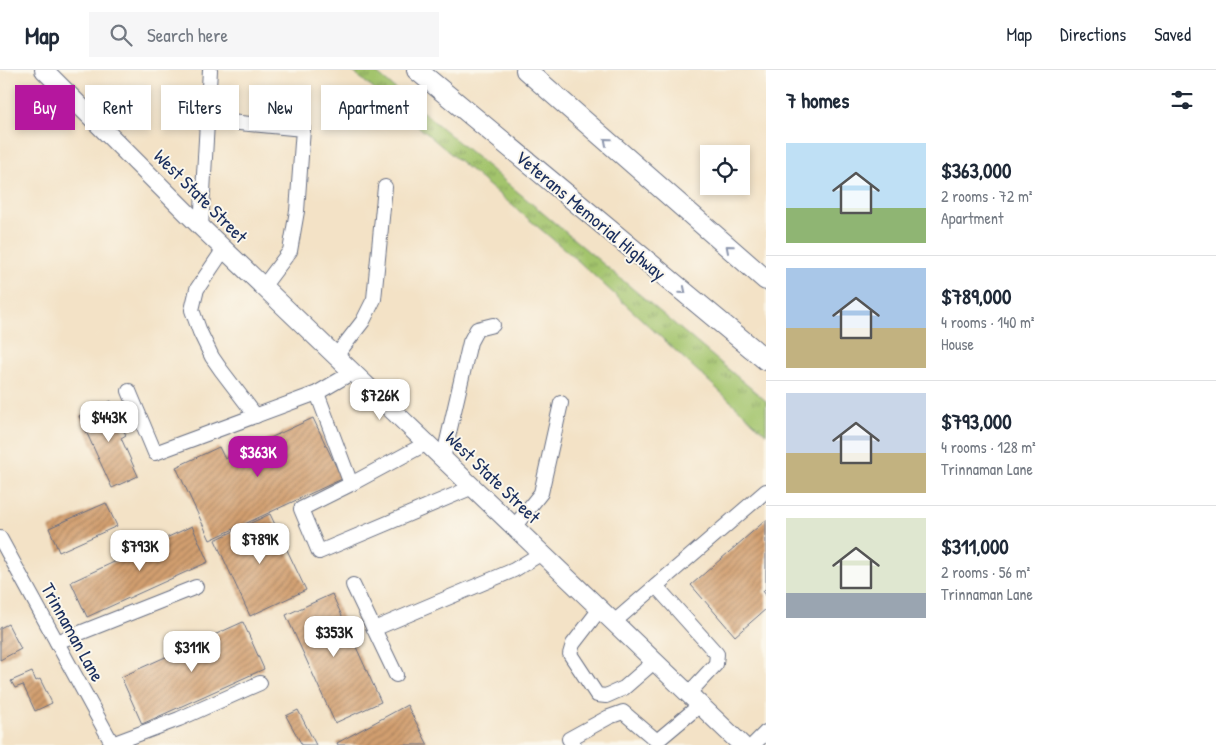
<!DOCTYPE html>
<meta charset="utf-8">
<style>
body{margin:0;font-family:"Patrick Hand",sans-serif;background:#f6f6f7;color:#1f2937;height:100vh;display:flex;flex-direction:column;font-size:19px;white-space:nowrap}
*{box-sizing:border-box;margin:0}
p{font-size:16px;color:#747a83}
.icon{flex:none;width:28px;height:28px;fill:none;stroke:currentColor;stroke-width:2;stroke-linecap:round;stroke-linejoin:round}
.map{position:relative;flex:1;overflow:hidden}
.drawer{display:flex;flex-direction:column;background:#fff;width:450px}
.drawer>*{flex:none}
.top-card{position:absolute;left:15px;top:15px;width:475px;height:45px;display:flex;gap:10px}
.tools{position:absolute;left:700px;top:75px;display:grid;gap:10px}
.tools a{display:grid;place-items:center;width:50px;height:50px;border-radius:0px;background:#fff;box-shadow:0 2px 8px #0003;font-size:25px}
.price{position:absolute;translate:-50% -42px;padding:0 11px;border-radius:10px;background:#fff;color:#222;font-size:16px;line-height:32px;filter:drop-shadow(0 1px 2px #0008)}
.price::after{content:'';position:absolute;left:50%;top:30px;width:15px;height:11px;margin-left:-8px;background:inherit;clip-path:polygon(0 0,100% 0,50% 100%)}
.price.current{background:#b5179e;color:#fff}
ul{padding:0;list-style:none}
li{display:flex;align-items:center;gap:15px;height:125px;padding:0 20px}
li+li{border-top:1px solid #e0e1e3}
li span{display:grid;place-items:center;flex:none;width:140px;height:100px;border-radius:0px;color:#555}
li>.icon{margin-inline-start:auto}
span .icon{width:60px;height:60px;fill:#fffc;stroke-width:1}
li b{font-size:21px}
h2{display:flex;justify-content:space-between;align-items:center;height:60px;padding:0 20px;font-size:21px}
.chip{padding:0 18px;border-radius:0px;background:#fff;box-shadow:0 2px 8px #0003;font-size:18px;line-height:45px}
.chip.current{background:#b5179e;color:#fff}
header{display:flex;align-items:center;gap:30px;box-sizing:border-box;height:70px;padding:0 25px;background:#fff;border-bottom:1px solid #e0e1e3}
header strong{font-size:24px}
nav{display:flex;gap:28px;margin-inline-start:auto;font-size:18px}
.search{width:350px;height:45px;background:#f6f6f7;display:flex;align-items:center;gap:12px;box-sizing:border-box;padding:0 18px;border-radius:0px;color:#747a83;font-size:19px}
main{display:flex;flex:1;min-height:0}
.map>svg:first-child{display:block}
</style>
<header>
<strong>Map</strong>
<div class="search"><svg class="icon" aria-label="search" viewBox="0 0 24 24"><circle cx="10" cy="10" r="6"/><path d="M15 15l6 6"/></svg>Search here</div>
<nav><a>Map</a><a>Directions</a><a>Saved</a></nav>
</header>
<main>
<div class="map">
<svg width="766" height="675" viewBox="0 0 766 675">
<defs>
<pattern id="grass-tufts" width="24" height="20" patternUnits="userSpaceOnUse" patternTransform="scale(1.25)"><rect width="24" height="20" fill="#a3c46c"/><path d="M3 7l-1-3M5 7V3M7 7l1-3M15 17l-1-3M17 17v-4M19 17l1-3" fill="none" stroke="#84a05c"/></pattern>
<pattern id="building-hatch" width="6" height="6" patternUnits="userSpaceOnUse" patternTransform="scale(1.25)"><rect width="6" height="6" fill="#d29f6f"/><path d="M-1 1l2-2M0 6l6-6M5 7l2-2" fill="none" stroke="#aa825e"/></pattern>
</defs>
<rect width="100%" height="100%" fill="#fbf7ec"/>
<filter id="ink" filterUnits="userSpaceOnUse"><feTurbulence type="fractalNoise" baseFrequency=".02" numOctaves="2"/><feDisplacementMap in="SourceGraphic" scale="10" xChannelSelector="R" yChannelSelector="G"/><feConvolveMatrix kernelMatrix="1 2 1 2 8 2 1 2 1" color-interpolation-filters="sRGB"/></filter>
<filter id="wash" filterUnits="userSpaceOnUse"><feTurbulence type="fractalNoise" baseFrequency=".0096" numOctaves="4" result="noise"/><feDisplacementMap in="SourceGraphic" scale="20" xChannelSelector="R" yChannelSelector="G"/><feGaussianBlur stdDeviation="1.12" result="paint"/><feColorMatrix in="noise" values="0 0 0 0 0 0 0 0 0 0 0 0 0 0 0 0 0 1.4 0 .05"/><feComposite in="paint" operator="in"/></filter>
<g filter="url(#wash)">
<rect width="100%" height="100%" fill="#f3e2c6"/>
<path fill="url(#grass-tufts)" stroke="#5f7a65" d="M351,0h22l393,331v33l-191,-176z"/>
<g id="blocks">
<g fill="url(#building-hatch)">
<path d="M111,331l6,13 3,-2 5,9 -5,2 6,12 -5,3 17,38 -26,12 -33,-72z"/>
<path d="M313,348l29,61 -132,61 -34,-73 43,-20 6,12z"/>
<path d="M106,433l11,23 -58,26 -10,-24z"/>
<path d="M270,444l36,76 -56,26 -35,-76z"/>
<path d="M766,450v68l-3,3 3,4v14l-31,27 -44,-51z"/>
<path d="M192,456l16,36 -121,55 -16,-35z"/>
<path d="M332,524l49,108 -46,21 -49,-108z"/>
<path d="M243,552l21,47 -122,55 -21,-47z"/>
<path d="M8,554l13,25 -21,11v-32z"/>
<path d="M32,602l4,9 4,-2 12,24 -17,8 -12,-26 -8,3 -4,-7z"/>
<path d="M407,635l21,40h-90l-1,-2z"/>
<path d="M298,640l18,35h-14l-16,-29z"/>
</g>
</g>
</g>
<g filter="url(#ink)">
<use href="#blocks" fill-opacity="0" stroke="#676e82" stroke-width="1"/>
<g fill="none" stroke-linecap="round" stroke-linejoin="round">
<g stroke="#676e82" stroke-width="16">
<g id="minor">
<path d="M208,50l95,9 -6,82 -7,40 -27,36"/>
<path d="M201,157l9,-157"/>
<path d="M224,179l-27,40 -5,21 8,22 12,25 9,13 35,46"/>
<path d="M336,286l27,-35 11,-22 11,-112"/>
<path d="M129,321l26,62 162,-60 36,-21"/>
<path d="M317,323l34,91 76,-41"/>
<path d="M443,389l27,-117 7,-13 16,-4"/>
<path d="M351,414l-50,25 18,43 154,-65"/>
<path d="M514,457l27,-34 20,-90"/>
<path d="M0,468l113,207"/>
<path d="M353,515l43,90"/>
<path d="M656,516l61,68 -1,10 -27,29"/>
<path d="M600,539l-27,35 -3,10 27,41 9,1 18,-8 31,-27"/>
<path d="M614,552l152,-131"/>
<path d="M374,559l140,-59 28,-17"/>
<path d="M57,572l139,-55"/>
<path d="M112,674l67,-25 81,-36"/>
<path d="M574,675l-5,-6 40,-22 14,-5 34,29 43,-36"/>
<path d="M753,675l13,-13"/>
</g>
</g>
<g stroke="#676e82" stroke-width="20">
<path id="major" d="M44,0l157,157 541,518"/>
</g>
<g stroke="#676e82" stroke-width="22">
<g id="highway">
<path d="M417,0l349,290"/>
<path d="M526,0l240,210"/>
</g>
</g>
<use href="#minor" stroke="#fff" stroke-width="14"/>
<use href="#major" stroke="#fff" stroke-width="18"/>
<use href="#highway" stroke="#fff" stroke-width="20"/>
</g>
<defs><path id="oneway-chevron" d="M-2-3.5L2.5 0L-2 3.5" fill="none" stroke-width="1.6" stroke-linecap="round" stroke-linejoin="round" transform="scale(1.25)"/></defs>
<g stroke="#8d97ae">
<use href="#oneway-chevron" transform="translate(607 71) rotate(-139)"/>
<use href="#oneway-chevron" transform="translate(729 178) rotate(-139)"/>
<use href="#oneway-chevron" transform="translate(683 221) rotate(40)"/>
</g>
</g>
<g text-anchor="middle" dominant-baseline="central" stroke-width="4" stroke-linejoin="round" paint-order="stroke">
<g font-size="19" fill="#1b2f5e" stroke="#fbf7ec">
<text transform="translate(201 126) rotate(45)">West State Street</text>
<text transform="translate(591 145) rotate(40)">Veterans Memorial Highway</text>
<text transform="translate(493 407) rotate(44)">West State Street</text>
<text transform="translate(73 562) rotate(61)">Trinnaman Lane</text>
</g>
</g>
</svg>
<div class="tools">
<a><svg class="icon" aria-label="locate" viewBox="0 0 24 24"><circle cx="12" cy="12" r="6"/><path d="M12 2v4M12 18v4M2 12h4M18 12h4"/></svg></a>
</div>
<b class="price" style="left:380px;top:351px">$726K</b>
<b class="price" style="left:109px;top:373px">$443K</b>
<b class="price current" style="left:258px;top:408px">$363K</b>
<b class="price" style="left:260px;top:495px">$789K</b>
<b class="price" style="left:140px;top:502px">$793K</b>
<b class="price" style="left:334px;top:588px">$353K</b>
<b class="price" style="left:192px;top:603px">$311K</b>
<div class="top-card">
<a class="chip current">Buy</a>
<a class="chip">Rent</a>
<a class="chip">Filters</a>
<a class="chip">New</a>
<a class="chip">Apartment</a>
</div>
</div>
<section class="drawer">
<h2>7 homes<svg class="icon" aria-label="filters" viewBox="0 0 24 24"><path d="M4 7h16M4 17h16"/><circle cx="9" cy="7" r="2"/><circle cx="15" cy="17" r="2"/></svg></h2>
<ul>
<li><span style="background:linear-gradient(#bfe0f5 65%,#8fb573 0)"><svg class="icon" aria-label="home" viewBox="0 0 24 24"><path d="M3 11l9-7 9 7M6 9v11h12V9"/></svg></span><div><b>$363,000</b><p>2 rooms · 72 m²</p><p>Apartment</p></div></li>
<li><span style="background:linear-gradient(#a9c7e8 60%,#c2b280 0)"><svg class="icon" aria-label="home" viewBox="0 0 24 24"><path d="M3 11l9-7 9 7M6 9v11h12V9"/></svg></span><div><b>$789,000</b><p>4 rooms · 140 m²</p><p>House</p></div></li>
<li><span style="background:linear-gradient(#c9d6e8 60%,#c2b280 0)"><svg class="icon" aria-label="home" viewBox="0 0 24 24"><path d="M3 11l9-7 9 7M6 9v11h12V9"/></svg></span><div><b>$793,000</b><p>4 rooms · 128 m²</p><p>Trinnaman Lane</p></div></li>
<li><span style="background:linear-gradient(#dfe7d0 75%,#9aa5b1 0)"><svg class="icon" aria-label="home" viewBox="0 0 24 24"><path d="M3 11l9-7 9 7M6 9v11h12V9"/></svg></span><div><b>$311,000</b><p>2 rooms · 56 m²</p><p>Trinnaman Lane</p></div></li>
</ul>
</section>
</main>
